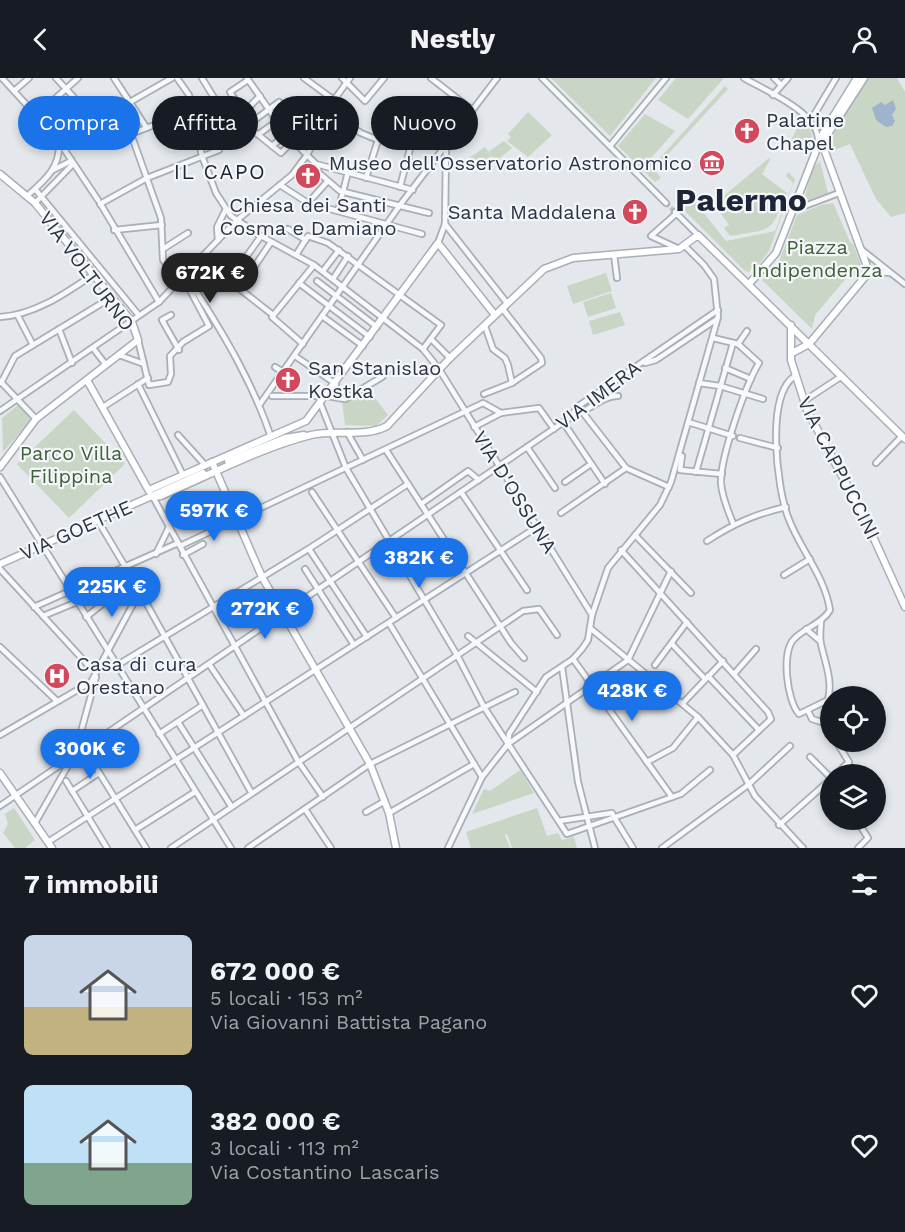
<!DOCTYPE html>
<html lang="it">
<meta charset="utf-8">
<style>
body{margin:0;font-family:"Work Sans",sans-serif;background:#20242c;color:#f1f3f6;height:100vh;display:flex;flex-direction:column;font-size:22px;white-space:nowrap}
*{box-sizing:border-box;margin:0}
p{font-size:20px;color:#9ea1a6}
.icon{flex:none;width:33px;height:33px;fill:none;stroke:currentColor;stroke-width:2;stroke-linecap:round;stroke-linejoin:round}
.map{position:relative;height:770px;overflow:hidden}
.side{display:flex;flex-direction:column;background:#171b24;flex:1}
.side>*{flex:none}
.top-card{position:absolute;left:18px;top:18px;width:600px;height:54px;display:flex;gap:12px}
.buttons{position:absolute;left:820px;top:608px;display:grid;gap:12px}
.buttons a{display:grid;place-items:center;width:66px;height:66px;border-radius:50%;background:#171b24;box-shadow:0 3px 9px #0003;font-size:30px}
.price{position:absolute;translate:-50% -51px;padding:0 14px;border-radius:21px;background:#1a73e8;color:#fff;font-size:20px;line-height:39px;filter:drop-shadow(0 2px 3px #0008)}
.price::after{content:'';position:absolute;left:50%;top:36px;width:18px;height:14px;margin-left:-9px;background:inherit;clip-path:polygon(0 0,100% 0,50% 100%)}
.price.selected{background:#222;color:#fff}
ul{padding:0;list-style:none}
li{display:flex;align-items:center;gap:18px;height:150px;padding:0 24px}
li span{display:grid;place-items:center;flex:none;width:168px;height:120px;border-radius:9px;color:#555}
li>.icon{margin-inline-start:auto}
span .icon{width:72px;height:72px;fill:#fffc;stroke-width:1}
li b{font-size:26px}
h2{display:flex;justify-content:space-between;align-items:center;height:72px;padding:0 24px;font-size:26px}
.chip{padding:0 21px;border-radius:27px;background:#171b24;box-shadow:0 3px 9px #0003;font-size:21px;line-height:54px}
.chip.selected{background:#1a73e8;color:#fff}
header{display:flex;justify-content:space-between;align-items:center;height:78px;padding:0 24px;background:#171b24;font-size:27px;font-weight:700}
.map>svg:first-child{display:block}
</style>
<header><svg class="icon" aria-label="back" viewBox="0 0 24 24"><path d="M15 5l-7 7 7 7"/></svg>Nestly<svg class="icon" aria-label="person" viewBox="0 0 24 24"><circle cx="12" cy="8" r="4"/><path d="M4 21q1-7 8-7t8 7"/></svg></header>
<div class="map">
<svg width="905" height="770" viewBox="0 0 905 770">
<rect width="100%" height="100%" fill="#e4e7ec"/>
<g fill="#c9d6c5">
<path d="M551,0h105l-46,58z"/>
<path d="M676,0h48l-36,41 -30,-19z"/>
<path d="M867,0h30l8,14v121l-14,4 -15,-18 -26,-55 -16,6 -4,-9z"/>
<path d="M725,8l3,3 -68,74 -2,-3z"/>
<path d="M528,34l24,23 -24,22 -21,-16 4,-4 -3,-3z"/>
<path d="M645,36l30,17 -24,27 1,9 9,11 -6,4 -37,-36z"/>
<path d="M801,43h5l6,14 -4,20 -20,-9z"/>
<path d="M504,63l8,7 -16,13 -4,-5 -19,13 -7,-9 19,-13 6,8 -2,-4z"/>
<path d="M769,80l1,2 -8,14 25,19c-18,42 -13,35 -57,43l-6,-8 5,-3 -15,-21z"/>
<path d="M820,83l8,32 -25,9 10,-34z"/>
<path d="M788,94l7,7 -26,72 -12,16 -2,-3 -6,8 -4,-1 -65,-65 11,-9 35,44 49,-10 18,-48 -7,-7z"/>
<path d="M833,125l17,39 3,2 10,26 -5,6 -9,-1 -34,40 -3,14 -50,-49 16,-16 19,-49 24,-10z"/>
<path d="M606,195l6,18 -39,13 -6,-18z"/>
<path d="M611,215l5,15 -28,9 -5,-15z"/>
<path d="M620,234l5,13 -32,10 -4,-14z"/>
<path d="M368,311l20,26 -12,11 -31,-1 -3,-25z"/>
<path d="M18,327l13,15 -28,32 -1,-34z"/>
<path d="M74,332l51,54 -56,54 -52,-54z"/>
<path d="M520,692l14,23 -62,21 12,-25 6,2z"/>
<path d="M14,730l21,32 -10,8h-10l-12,-15 5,-9 -3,-10z"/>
<path d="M537,730l10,28 11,-3 4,7 12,-3 3,11h-65l-5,-14 -2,1 5,13h-39l-5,-16z"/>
</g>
<path fill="#9fb4cc" d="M893,22l3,9 -4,6 3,6 -3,5 -6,1 -10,-7 -4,-12 9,-6 4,3z"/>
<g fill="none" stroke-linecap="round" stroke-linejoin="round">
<path stroke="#bfc3cb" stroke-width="4.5" stroke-dasharray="4.5 2" stroke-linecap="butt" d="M666,125l9,9"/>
<path stroke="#bfc3cb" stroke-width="6" stroke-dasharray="6 3" stroke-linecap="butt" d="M203,395l25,-12"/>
<g stroke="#a9aeb7" stroke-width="8">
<g id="street">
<path d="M2,0l54,59 42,63"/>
<path d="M56,0l36,39"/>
<path d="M114,0l32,49"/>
<path d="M177,0l12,17 13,61 14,37 15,23 30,20 53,29 109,84 16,20 153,246"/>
<path d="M202,0l14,23 65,52 12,-12"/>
<path d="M247,0l39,56 30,30 97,26"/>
<path d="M304,0l30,22 11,23 16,10 17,7 69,3"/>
<path d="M342,0l23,23 19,-23"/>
<path d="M431,0l41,32"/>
<path d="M542,0l124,125"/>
<path d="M744,0c22,13 75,34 74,63"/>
<path d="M774,0l7,7"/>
<path d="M14,13l15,-13"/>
<path d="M773,17l15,-17"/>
<path d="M108,32l23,24 62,-24"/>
<path d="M243,34l-13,-20 18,-12"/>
<path d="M243,35l17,-17"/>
<path d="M37,37l41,-37"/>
<path d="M194,37l16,-7 6,-7"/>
<path d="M811,42l25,-42"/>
<path d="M440,44l20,2"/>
<path d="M248,47l31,-23"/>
<path d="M131,56l30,84 2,42 16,20"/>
<path d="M259,56l18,-13"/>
<path d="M59,64l33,-25 38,-15 42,-24"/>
<path d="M272,68l25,-21"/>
<path d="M610,68l56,-68"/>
<path d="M407,83l22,7"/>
<path d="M316,86l3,9 21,18 89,22"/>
<path d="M53,92l18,-9"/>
<path d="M366,100l12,-38"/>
<path d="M280,107l28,18 114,31"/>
<path d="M400,109l12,-46"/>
<path d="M35,111l102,124"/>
<path d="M27,118c17,-15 33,-28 32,-52"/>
<path d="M35,125l38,-39"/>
<path d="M100,125l59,99"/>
<path d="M308,125l19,-21"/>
<path d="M100,126l47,-26 72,-28"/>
<path d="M793,127l9,2 37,-14"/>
<path d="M338,133l10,-39"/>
<path d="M675,134l23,23"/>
<path d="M677,135l-26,23 26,12"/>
<path d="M445,146l62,79"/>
<path d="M288,151l18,11"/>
<path d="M114,152l48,-5"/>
<path d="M218,162l-1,-13 9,-18"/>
<path d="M438,165l7,-19 1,-76"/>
<path d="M163,171l25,-16"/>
<path d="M862,172l43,34"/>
<path d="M614,176l3,24"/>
<path d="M296,177l12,-19 20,7 113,82 -18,24"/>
<path d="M323,193l16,-21"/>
<path d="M867,198l10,-4 13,1"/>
<path d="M333,201l15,-23"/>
<path d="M229,203l32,-45"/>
<path d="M317,203l60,46"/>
<path d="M299,205l71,54"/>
<path d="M236,208l37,29"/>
<path d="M240,210l31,-46"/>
<path d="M192,215l4,-2c30,47 57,93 75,146"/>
<path d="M171,237l-9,5 17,30"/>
<path d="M18,238l15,29"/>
<path d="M322,238l41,30"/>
<path d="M0,239c35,-2 66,-24 94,-43"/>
<path d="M485,248l8,23 12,9 3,7 4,18"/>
<path d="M59,251l13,34"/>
<path d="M713,260l25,6 21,19c-13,21 -39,95 -38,120 1,14 7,28 12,40"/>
<path d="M431,261l19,19"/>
<path d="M138,262l11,45 19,-3 3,-8 -1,-18 13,-14 26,-16 -26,-49"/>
<path d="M303,266l-31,-27 42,-52"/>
<path d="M738,266l9,-13"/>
<path d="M93,270l13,17"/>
<path d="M119,277l25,9"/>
<path d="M295,278l41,28"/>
<path d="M645,285l11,-3 61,-41"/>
<path d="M275,289l8,5"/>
<path d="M725,290l26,11"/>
<path d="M795,298c-30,18 -18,112 -7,141 12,33 36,57 42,93 -7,13 -26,18 -36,29 -13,13 -7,62 5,75l29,-14c5,-20 -3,-37 -7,-56 -2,-8 0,-17 0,-24"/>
<path d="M0,303l36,38"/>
<path d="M1,305l14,-27 97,-59"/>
<path d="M699,305l21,3 43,13"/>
<path d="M138,306l45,91"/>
<path d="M484,316l28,-11 30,-20 -1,-5 -39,-50"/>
<path d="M272,318h55l18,3 37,-22 8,-9"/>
<path d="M804,323l38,-25"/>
<path d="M260,326l140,-199 97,-127"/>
<path d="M321,327l25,63 111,187 27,52 83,127 114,-40 29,-24"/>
<path d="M103,329l45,-29"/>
<path d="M0,333l159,-109 77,-81 56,-46 15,-20 27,-55 16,-22"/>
<path d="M584,336l42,54 43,19"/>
<path d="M571,339c15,-4 32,-22 47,-21"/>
<path d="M563,344l42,62"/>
<path d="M688,344l45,14"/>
<path d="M474,349l27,-14"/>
<path d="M347,354l16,28"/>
<path d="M178,357l27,30"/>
<path d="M740,360l38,10"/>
<path d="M527,369l28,41"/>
<path d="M386,372l125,193 13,15"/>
<path d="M679,378h3l-2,14 42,4"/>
<path d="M876,385l26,-27"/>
<path d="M696,394l37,-129"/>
<path d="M0,399l231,371"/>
<path d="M565,404l26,-18"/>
<path d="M312,414l84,126"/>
<path d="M461,414l66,98"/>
<path d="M153,419l145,264 25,36"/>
<path d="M421,426l47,-33 11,9"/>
<path d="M561,435l65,-45"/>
<path d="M98,443l28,47c1,11 8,25 18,31l107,193"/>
<path d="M635,457l56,58"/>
<path d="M707,463c26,-17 48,-27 79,-34"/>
<path d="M180,468l303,-143 18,10 38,-5 15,21"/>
<path d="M309,471l58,88"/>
<path d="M621,472l147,162 3,7 -38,36"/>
<path d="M156,476l13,-27"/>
<path d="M183,477l20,-11"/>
<path d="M0,491l87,95 12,5"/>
<path d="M305,491l49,76"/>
<path d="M784,497l26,-16"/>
<path d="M34,529l144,-64"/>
<path d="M43,538l34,-14"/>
<path d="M86,539l44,-35"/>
<path d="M389,545l93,154"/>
<path d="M590,550l108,89 35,38 22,41 48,52"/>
<path d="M806,551l14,12"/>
<path d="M468,558l69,56"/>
<path d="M672,566l33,35"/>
<path d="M0,569l57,54"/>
<path d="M573,581l99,138"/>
<path d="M209,586l35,52"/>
<path d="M655,587l32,-43"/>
<path d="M116,588l194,-118 98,-64"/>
<path d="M562,589l16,115 17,66"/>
<path d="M735,595l21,-24"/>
<path d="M708,598l51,54"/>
<path d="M828,622l3,10"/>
<path d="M683,625l40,-42"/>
<path d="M808,633l4,8 19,6"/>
<path d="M178,644l53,84"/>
<path d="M159,656l44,-29"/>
<path d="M0,657l91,-53 47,-87"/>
<path d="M508,666l120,-84 43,-89"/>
<path d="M85,672l61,98"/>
<path d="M74,679l22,-80"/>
<path d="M810,679l21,21"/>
<path d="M647,684l26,-14 25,-31"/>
<path d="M836,696l13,-12 -10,-16"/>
<path d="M66,703l41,67"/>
<path d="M72,713l27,-18"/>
<path d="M0,728l571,-389 6,-10 141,-97"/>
<path d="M305,731l26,39"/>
<path d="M366,734l19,-11"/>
<path d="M389,735l85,-49"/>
<path d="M614,739l19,31"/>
<path d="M856,741l12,19 -10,10"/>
<path d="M559,743l53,-8 2,4"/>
<path d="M35,745l35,-61"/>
<path d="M779,747l52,-46"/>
<path d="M135,752l60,-38"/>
<path d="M48,764l489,-315"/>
<path d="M171,770l352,-237 16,-2 18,26"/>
<path d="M248,770l122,-84 145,-72"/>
<path d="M448,770l34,-71 26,-33 1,-10 37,-57 27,-18 9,-10 6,-9 4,-25 16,-47 52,-63 11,-23 47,-165 -4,-38 -10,-14 -18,-18"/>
<path d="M662,770l86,-63 42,-39"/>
</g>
</g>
<g stroke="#a9aeb7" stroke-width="9">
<g id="secondary">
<path d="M0,96l35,29 97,119 6,18 -102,79 -36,48"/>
<path d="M749,206l27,-31 47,-120 34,-55"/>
<path d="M791,247v35l16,50 58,109 40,88"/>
<path d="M792,275l17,-9 60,-72 -45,-123 4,-15 36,-56"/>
<path d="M87,302l62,111"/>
<path d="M228,383l57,-23 19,-3"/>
<path d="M212,384l50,115 108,187 19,49 7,35"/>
<path d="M149,412l157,-69 132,-178 57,72"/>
<path d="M153,419l8,-1c49,-21 99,-48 150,-61 25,-6 54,3 76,-9l63,-68 94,-89 29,-11 106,-9 19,-14 207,204"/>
<path d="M0,486l203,-91"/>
<path d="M0,695l52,75"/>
</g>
</g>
<use href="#street" stroke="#f7f8fa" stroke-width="4.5"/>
<use href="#secondary" stroke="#fff" stroke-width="6"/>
</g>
<defs>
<g id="church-disc" transform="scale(1.35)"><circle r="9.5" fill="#d1495b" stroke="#f4f6f9"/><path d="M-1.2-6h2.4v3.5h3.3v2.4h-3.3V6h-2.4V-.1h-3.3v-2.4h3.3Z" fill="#fff"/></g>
<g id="museum-disc" transform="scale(1.35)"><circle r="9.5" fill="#d1495b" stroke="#f4f6f9"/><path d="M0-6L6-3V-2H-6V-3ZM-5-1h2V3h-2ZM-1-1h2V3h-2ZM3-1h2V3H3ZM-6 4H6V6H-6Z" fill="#fff"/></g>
<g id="hospital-disc" transform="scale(1.35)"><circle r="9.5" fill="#d1495b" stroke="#f4f6f9"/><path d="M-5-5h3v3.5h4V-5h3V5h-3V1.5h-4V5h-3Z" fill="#fff"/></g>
</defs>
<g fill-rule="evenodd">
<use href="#church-disc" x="747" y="53"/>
<use href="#museum-disc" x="712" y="85"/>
<use href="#church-disc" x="308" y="98"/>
<use href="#church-disc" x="635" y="134"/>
<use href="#church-disc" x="288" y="302"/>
<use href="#hospital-disc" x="57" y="598"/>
</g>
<g text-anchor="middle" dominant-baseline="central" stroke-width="4.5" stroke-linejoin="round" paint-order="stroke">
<g font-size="20" fill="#2b3445" stroke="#f4f6f9" text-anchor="start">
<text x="766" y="42">Palatine<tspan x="766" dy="23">Chapel</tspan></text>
<text x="692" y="85" text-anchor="end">Museo dell'Osservatorio Astronomico</text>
<text x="308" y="127" text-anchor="middle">Chiesa dei Santi<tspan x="308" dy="23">Cosma e Damiano</tspan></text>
<text x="616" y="134" text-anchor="end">Santa Maddalena</text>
<text x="308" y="290">San Stanislao<tspan x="308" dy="23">Kostka</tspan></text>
<text x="76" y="586">Casa di cura<tspan x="76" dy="23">Orestano</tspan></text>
</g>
<g font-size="20" fill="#3f6138" stroke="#f4f6f9">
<text x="817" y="169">Piazza<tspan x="817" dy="23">Indipendenza</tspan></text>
<text x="71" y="375">Parco Villa<tspan x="71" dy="23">Filippina</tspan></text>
</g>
<g font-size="20" fill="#2b3445" stroke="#f4f6f9">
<text transform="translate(87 193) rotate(53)">VIA VOLTURNO</text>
<text transform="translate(598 317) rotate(-37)">VIA IMERA</text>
<text transform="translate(839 390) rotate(63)">VIA CAPPUCCINI</text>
<text transform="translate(515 414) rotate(58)">VIA D'OSSUNA</text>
<text transform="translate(76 452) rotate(-24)">VIA GOETHE</text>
</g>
<g font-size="21" letter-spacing="1.5" fill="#1d2536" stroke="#f4f6f9">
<text x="220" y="93">IL CAPO</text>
</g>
<g font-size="32" font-weight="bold" fill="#1d2536" stroke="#f4f6f9">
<text x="741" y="122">Palermo</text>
</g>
</g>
</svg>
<div class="buttons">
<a><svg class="icon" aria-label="locate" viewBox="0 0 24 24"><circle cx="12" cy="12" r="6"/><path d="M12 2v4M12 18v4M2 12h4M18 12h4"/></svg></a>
<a><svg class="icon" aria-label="layers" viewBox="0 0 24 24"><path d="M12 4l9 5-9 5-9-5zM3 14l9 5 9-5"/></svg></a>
</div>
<b class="price selected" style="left:210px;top:226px">672K €</b>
<b class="price" style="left:214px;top:464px">597K €</b>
<b class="price" style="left:419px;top:511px">382K €</b>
<b class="price" style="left:112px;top:540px">225K €</b>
<b class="price" style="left:265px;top:562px">272K €</b>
<b class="price" style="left:632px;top:644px">428K €</b>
<b class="price" style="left:90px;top:702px">300K €</b>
<div class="top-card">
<a class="chip selected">Compra</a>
<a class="chip">Affitta</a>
<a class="chip">Filtri</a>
<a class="chip">Nuovo</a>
</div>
</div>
<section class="side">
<h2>7 immobili<svg class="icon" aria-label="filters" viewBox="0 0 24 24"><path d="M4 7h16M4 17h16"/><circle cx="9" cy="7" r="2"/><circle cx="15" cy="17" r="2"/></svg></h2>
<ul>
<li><span style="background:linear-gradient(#c9d6e8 60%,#c2b280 0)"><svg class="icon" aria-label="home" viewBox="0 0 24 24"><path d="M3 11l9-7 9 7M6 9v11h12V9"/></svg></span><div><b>672 000 €</b><p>5 locali · 153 m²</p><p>Via Giovanni Battista Pagano</p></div><svg class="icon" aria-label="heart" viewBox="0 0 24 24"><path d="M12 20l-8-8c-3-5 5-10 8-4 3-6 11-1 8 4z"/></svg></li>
<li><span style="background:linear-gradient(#bfe0f5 65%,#7fa58c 0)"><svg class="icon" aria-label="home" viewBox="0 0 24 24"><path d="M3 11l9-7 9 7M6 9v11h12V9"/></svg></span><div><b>382 000 €</b><p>3 locali · 113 m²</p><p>Via Costantino Lascaris</p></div><svg class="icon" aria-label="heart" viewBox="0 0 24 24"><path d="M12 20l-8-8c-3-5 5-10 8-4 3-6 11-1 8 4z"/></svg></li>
</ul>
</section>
